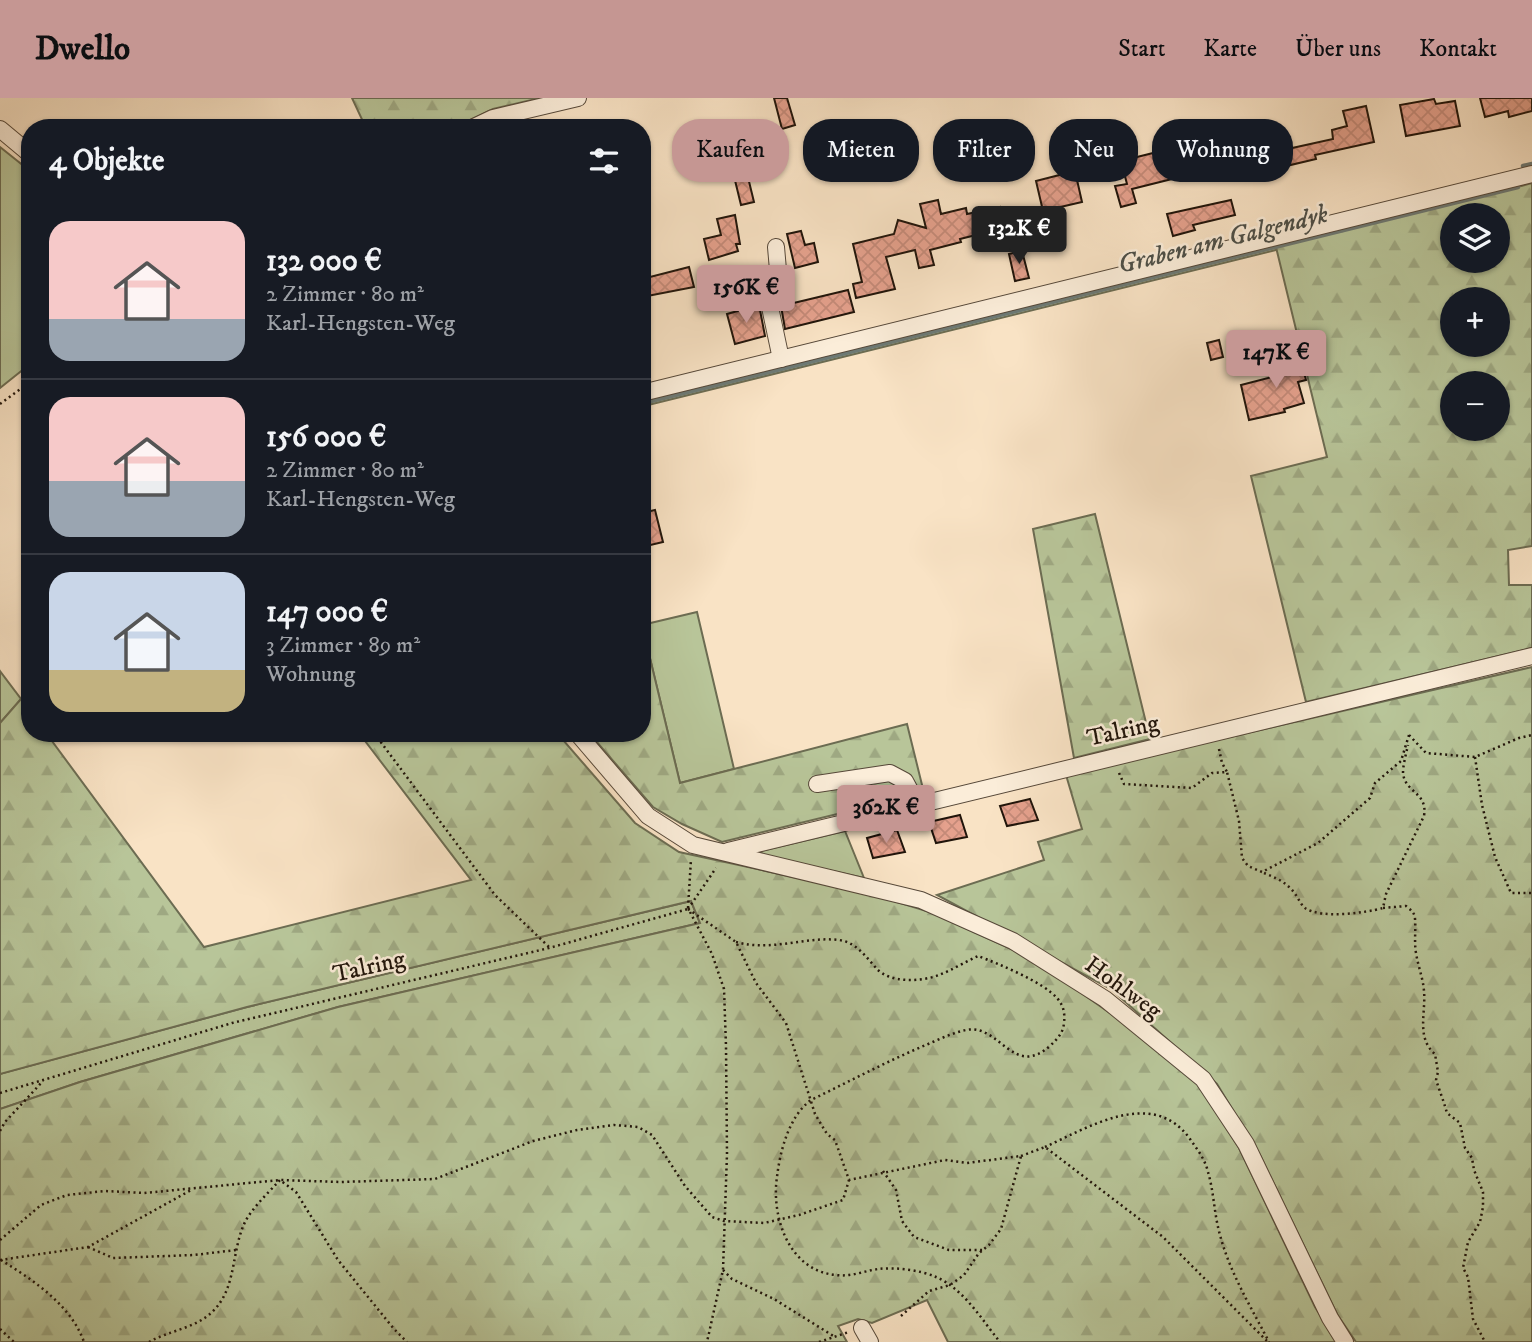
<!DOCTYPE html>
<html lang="de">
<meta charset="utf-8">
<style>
body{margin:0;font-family:"IM FELL DW Pica",serif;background:#242831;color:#f1f3f6;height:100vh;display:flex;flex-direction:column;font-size:26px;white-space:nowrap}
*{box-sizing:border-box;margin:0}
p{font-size:23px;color:#9ea1a6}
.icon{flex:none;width:38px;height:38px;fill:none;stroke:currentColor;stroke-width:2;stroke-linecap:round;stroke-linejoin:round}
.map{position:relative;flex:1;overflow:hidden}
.sheet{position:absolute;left:21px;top:21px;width:630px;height:623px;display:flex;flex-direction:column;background:#171b24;border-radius:28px;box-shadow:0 2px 5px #0004}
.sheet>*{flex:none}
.hud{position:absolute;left:672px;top:21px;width:665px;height:63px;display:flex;gap:14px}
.buttons{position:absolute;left:1440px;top:105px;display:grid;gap:14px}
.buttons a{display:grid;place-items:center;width:70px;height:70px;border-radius:50%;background:#171b24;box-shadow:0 2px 5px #0004;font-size:35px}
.price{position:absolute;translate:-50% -60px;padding:0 16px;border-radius:7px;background:#c59692;color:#111;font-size:23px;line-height:46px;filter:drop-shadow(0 2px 4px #0008)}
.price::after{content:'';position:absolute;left:50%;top:42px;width:21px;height:16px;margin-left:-10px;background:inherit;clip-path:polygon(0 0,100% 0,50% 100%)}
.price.current{background:#222;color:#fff}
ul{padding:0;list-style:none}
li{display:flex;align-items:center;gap:21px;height:175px;padding:0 28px}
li+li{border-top:2px solid #363941}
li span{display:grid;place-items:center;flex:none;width:196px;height:140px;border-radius:21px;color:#555}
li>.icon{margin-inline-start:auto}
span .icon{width:84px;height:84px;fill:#fffc;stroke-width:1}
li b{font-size:30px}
h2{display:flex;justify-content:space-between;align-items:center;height:84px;padding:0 28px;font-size:30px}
.pill{padding:0 24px;border-radius:28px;background:#171b24;box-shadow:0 2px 5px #0004;font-size:24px;line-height:63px}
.pill.current{background:#c59692;color:#111}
header{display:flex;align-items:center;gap:42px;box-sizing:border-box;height:98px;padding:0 35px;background:#c59692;color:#111}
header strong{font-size:33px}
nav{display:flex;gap:38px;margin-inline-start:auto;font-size:24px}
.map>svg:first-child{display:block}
</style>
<header>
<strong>Dwello</strong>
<nav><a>Start</a><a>Karte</a><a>Über uns</a><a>Kontakt</a></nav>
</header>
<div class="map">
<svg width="1532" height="1244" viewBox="0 0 1532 1244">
<defs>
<pattern id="forest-firs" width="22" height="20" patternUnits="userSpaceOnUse" patternTransform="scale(1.75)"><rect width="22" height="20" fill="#b8c599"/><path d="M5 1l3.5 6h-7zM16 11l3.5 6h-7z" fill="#9ea882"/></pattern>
<pattern id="building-cross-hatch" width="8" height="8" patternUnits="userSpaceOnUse" patternTransform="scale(1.75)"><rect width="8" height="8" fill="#e5a18d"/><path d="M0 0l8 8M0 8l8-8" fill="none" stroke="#c48a78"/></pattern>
</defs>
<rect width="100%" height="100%" fill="#f9e3c5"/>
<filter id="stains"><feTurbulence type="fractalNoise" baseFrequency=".00286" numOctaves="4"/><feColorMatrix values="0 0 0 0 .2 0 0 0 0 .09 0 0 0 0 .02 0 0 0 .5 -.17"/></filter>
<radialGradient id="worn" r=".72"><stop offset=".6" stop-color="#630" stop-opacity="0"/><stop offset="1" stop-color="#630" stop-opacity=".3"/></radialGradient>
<g fill="#b8c599" stroke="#6c6c52" stroke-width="2">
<path d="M0,49l30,24v193l-30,24z"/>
<path d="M1275,145l1,7 -628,155 -2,-7z"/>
<path d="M697,514l37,157 -54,14 -38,-158z"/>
<path d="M0,573l21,28 -21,24z"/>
<path d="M845,733l19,47 -112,-25z"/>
<path d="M691,803l9,22 -362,84 -258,75 -80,27v-35l3,-1 244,-66z"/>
</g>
<g fill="url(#forest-firs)" stroke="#6c6c52" stroke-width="2" fill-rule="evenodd">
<path d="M352,0h188l-47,11 -39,19h-88z"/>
<path d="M1519,85l2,3 11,-3v363l-24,4 1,35h23v63l-226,54 -55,-226 76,-19 -52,-214zM1452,117h46v46h-46zM1452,201h46v46h-46zM1452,285h46v46h-46z"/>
<path d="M1095,416l55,225 -76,19 -41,-229z"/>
<path d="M642,527l38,158 227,-59 17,69 -202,49 -40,-18 -29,-17 -64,-74h53z"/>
<path d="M1532,569v675h-176l-19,-28 -77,-159 -43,-71 -106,-95 -174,-94 107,-35 -6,-18 44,-13 -16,-54z"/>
<path d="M21,601l9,12v22h16l158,214 267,-67 -112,-147h198l78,90 44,29 192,42 62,19 98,45 112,78 56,49 40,63 76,159 22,35h-389l-21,-42 -55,23 -14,-4 -20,7 9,16h-847v-233l80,-27 258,-75 362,-84 -9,-22 -444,106 -247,67v-351z"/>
</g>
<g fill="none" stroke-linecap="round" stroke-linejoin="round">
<g stroke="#6d7974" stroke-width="4.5">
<path d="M1523,68l9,-2"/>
<path d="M651,303l867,-214"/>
</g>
</g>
<g fill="url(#building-cross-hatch)" stroke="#20140a" stroke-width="2">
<path d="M774,0h13l8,27 -13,4z"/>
<path d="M1480,0h52v13l-23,6 -1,-6 -23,6z"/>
<path d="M1434,1l2,5 19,-3 5,25 -54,10 -6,-31z"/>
<path d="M1366,8l8,36 -59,13 1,4 -55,13 -4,-18 6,-1 -3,-14 19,-4 4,15 50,-11 -1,-9 15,-4 -4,-15z"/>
<path d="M1185,47l7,29 -60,15 4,14 -15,4 -6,-21 12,-2 -6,-23z"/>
<path d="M840,48l6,26 -20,4 -6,-25z"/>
<path d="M745,67l9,37 -13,3 -9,-37z"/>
<path d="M1075,73l7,31 -39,9 -7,-30z"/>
<path d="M938,102l3,14 25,-6 1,6 33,-7 4,21 -44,11 1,3 -31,8 4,15 -15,3 -4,-18 -29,7 9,32 -39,9 -3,-14 9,-2 -9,-38 41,-10 4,-14 28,8 -6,-24z"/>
<path d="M1231,102l4,15 -42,10 2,5 -22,6 -6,-22z"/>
<path d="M735,117l5,29h-4l2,7 -29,9 -5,-21 17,-4 -4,-16z"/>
<path d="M801,133l4,14 9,-2 4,19 -23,6 -8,-34z"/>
<path d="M1022,153l7,27 -14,3 -6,-27z"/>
<path d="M689,169l5,20 -52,10v-18z"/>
<path d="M848,192l6,22 -69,17 -4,-23z"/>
<path d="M759,207l6,31 -30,8 -8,-30z"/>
<path d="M1219,242l4,17 -12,3 -4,-17z"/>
<path d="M1298,252l8,30 -8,2 6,21 -20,6 1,3 -36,8 -8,-35 47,-12 -5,-18z"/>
<path d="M655,412l8,32 -21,5v-34z"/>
<path d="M1030,701l8,21 -31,6 -7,-20z"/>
<path d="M960,717l7,22 -31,6 -7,-21z"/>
<path d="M897,732l8,22 -32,6 -6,-20z"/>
</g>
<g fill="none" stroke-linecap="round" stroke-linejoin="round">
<g stroke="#564839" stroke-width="18">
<g id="minor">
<path d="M472,30l21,-10 85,-20"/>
<path d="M0,31l30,25"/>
<path d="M776,149l2,23 -11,23 14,66"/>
<path d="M642,295l890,-219"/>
<path d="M577,635l71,83 45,29 228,55 92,41 92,58 98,80 43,65 84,174 15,24"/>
<path d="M817,686l73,-11 15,8 13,24"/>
<path d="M728,753l804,-195"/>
<path d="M862,1230l8,14"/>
</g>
</g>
<g stroke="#20140a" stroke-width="2.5" stroke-dasharray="2 3.5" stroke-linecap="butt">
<path d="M0,306l30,-22"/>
<path d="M374,635l121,162 54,52"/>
<path d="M1409,637l17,18 49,4 44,-19 13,-3"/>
<path d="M1219,651l3,14 5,9"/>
<path d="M1475,659l7,48 13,52 16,36h21"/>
<path d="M1119,675l5,11 68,4 20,-15 15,-1 12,49 3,37 6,8 14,6 56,-29 52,-45 5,-15 26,-22 8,-26"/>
<path d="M1264,775c10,4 20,8 28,17 5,5 8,14 13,18 16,11 60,5 78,0l3,-14 38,-78c4,-24 -19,-23 -21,-43 0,-8 3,-19 5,-28"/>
<path d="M688,810l3,-49"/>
<path d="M1383,810l23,-2c5,4 9,7 9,13 1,11 -1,22 1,34 2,13 7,25 8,38 2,22 -8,47 11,63l3,18 -2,8 8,23 3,10 13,10 5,25 7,10 2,12 9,22v15l-3,15 -12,20 -5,26 5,9 5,42 12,23"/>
<path d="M688,811l48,33 20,41 30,40 29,91 12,20 8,6 14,40 96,-20 22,3 54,-7 -20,73 -12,16 -10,8 -15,22 -14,10 -21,6 -28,25"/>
<path d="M688,811l28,-41"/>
<path d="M690,814l22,42 12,35 2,57 1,108 -4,116 -16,72"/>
<path d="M736,844c37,10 69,-6 103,-2 17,2 27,17 38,29 13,14 44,13 62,6 13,-5 26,-13 39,-19 21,8 65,26 79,42 7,8 8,16 7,25 -1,10 -6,15 -13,22 -38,35 -51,-22 -85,-15 -15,3 -30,11 -45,17 -37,16 -73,35 -110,53 -22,16 -31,51 -34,77 -6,40 12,94 59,98 15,2 28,-4 42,-6 18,-2 42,1 58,8 28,12 46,43 64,65"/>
<path d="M0,995l232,-70 317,-75 139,-39"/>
<path d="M0,1033l5,-9 38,-41"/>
<path d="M1045,1049c44,-20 108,-60 145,-8 7,10 15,20 18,33 6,20 6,42 12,63 10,38 31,72 49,107"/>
<path d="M1021,1058l24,-9 118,90 105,105"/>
<path d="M883,1073l13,19 6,31 12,16 35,13h35"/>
<path d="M0,1142l41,-35 26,-10 38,-4 39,2 136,-13 61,2 94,-3 98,-38 44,-11 37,-5 24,2 14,8 33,51 27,31 12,4 40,2 35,-8 44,-15 6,-20"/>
<path d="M88,1149l25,11 81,-3 42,-5"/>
<path d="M0,1162l88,-13 105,-58"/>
<path d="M1,1162c32,20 70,45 83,82"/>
<path d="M723,1172l9,9 42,20 61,38"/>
<path d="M0,1231l14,13"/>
<path d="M149,1244c19,-11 47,-14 63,-30 25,-23 19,-61 33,-90 8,-15 23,-29 35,-42l16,12 42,68 56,69 13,13"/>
<path d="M819,1244l30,-10"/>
</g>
<use href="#minor" stroke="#fbedd9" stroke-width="16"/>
</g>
<g text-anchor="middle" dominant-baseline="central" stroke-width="5" stroke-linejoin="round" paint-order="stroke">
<g font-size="24" fill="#20140a" stroke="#fbedd9">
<text transform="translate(1123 633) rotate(-13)">Talring</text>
<text transform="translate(369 869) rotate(-13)">Talring</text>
<text transform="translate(1123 890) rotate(36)">Hohlweg</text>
</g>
<g font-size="26" font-style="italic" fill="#4d4f48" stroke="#fbedd9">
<text transform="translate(1223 142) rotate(-14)">Graben am Galgendyk</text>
</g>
</g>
<rect width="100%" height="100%" filter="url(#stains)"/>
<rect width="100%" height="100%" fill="url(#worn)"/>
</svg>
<div class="buttons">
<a><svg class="icon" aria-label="layers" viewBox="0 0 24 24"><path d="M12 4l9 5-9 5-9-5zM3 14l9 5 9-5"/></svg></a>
<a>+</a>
<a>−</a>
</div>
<b class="price current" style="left:1019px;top:168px">132K €</b>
<b class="price" style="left:746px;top:227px">156K €</b>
<b class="price" style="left:1276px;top:292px">147K €</b>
<b class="price" style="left:886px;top:747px">362K €</b>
<div class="hud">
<a class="pill current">Kaufen</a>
<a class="pill">Mieten</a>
<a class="pill">Filter</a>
<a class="pill">Neu</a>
<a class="pill">Wohnung</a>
</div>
<section class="sheet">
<h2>4 Objekte<svg class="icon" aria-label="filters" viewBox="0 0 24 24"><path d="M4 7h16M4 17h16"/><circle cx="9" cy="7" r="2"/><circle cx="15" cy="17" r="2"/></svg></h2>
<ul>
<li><span style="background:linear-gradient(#f6c9c9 70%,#9aa5b1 0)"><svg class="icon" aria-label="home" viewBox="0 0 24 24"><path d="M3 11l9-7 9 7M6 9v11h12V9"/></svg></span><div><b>132 000 €</b><p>2 Zimmer · 80 m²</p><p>Karl-Hengsten-Weg</p></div></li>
<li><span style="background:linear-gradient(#f6c9c9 60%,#9aa5b1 0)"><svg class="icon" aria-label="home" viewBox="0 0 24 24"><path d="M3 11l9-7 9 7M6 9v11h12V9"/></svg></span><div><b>156 000 €</b><p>2 Zimmer · 80 m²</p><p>Karl-Hengsten-Weg</p></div></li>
<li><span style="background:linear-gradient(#c9d6e8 70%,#c2b280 0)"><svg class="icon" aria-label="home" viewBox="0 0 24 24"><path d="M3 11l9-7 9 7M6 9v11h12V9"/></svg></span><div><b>147 000 €</b><p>3 Zimmer · 89 m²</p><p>Wohnung</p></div></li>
</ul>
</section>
</div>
